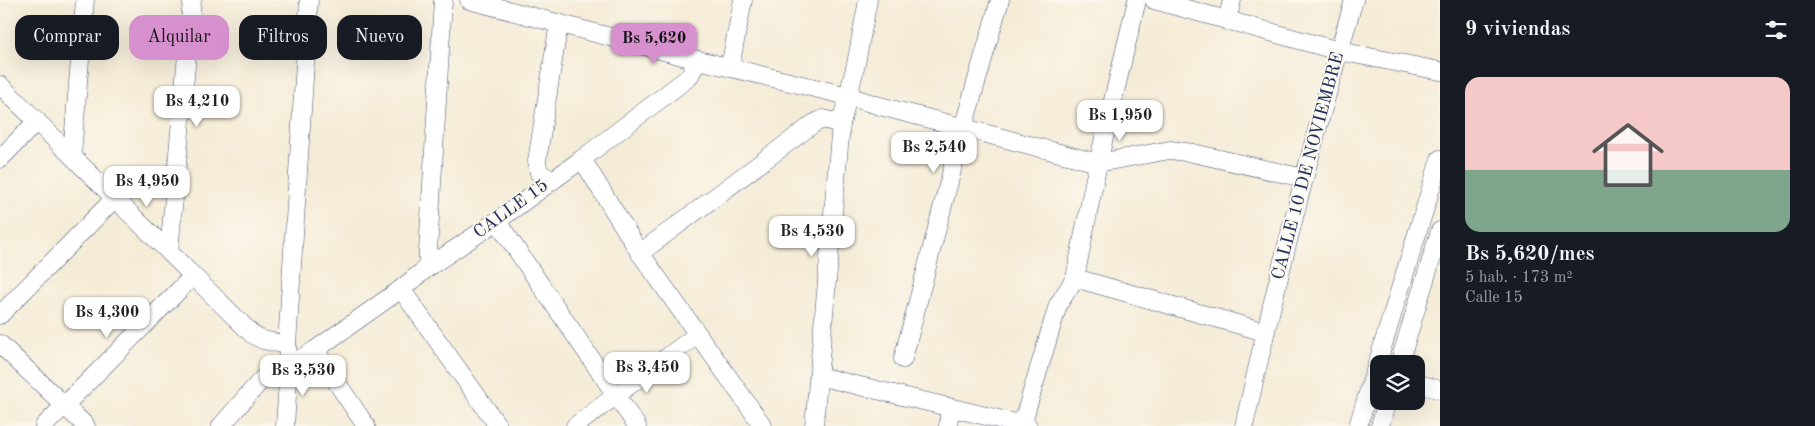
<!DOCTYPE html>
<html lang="es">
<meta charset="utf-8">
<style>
body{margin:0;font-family:"Old Standard TT",serif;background:#20242c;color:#f1f3f6;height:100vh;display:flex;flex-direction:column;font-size:19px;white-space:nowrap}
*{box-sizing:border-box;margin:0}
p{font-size:16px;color:#9ea1a6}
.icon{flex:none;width:28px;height:28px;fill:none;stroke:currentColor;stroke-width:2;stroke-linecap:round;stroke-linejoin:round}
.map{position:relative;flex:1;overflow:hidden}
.sheet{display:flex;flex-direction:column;background:#171b24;width:375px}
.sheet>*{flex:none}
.top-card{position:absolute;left:15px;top:15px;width:475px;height:45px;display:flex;gap:10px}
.tools{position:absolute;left:1370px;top:355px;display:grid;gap:10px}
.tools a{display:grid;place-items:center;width:55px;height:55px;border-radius:10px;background:#171b24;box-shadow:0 5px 20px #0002;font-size:25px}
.price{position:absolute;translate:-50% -42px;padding:0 11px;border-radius:10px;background:#fff;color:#222;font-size:16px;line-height:32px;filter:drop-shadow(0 1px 2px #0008)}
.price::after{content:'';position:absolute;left:50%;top:30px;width:15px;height:11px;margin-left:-8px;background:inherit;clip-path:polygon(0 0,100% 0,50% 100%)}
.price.current{background:#d690ce;color:#111}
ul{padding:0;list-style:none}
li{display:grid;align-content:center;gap:10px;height:265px;padding:0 25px}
li span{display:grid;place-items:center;height:155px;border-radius:15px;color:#555}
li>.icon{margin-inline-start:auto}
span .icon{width:90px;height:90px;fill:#fffc;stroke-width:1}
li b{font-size:21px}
h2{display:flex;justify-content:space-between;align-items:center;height:60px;padding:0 25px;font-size:21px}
.pill{padding:0 18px;border-radius:15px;background:#171b24;box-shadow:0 5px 20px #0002;font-size:18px;line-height:45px}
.pill.current{background:#d690ce;color:#111}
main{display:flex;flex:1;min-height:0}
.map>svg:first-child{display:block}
</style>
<main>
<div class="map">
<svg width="1440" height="426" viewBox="0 0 1440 426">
<rect width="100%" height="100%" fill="#fbf7ec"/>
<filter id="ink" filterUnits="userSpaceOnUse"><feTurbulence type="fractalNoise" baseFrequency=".02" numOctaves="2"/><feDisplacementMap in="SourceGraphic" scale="10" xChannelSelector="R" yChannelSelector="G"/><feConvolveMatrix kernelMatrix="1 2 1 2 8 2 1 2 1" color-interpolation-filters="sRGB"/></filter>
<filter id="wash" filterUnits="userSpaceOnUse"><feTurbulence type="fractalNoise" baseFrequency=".0096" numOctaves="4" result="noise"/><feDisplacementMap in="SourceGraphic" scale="20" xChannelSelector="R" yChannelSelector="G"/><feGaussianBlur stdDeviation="1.12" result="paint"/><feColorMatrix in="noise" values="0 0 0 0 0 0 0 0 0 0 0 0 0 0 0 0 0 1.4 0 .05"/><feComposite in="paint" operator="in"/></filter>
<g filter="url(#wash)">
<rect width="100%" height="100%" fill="#f5ecd7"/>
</g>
<g filter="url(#ink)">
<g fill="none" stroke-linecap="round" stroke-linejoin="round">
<g stroke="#3c4b70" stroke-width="19">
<g id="minor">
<path d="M309,0l-22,345 2,21 26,-16 86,-61 26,-21 70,-47 85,-62 107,-82 9,-17"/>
<path d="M469,0l229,60 150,36 32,10 218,57 72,-13 23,3 111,25"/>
<path d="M1154,0l185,51 101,20"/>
<path d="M1227,21l5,-21"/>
<path d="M730,67l13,-67"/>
<path d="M0,85l252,249 11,6 24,5"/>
<path d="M72,155l13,-155"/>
<path d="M0,159l37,-38"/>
<path d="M582,159l58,94 123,173"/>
<path d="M552,180l-13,-7 -2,-12 22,-138"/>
<path d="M497,221l140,205"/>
<path d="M169,252l23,-252"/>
<path d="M640,253l173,-129 10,-5 18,5"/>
<path d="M427,268l16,-268"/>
<path d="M1075,278l190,54"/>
<path d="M401,289l97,137"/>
<path d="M0,315l115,-117"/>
<path d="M0,344l86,82"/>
<path d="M315,350l51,76"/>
<path d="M903,359l60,-231 37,-128"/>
<path d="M1399,364l41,-133"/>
<path d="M818,376l210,50"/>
<path d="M1416,383l24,7"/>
<path d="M1022,425l36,-120 17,-27 23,-115 39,-163"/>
<path d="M44,426l149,-150"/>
<path d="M221,426l42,-48 26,-12 -4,60"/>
<path d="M575,426l123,-92"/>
<path d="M814,426l27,-302 15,-60 12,-64"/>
<path d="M948,426l2,-18"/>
<path d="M1244,426c32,-143 68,-285 110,-426"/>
<path d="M1358,426l82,-267"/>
<path d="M1380,426l7,-25"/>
</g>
</g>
<use href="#minor" stroke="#fff" stroke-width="18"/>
</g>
</g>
<g text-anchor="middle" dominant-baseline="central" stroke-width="4" stroke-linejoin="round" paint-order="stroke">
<g font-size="18" fill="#1b2f5e" stroke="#fbf7ec">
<text transform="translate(1308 166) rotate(-75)">CALLE 10 DE NOVIEMBRE</text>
<text transform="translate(511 209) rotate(-36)">CALLE 15</text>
</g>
</g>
</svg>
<div class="tools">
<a><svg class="icon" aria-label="layers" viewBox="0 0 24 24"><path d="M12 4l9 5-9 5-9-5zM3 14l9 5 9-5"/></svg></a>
</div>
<b class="price current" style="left:654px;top:65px">Bs 5,620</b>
<b class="price" style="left:197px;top:128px">Bs 4,210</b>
<b class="price" style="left:1120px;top:142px">Bs 1,950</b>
<b class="price" style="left:934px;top:174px">Bs 2,540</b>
<b class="price" style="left:147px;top:208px">Bs 4,950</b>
<b class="price" style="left:812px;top:258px">Bs 4,530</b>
<b class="price" style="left:107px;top:339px">Bs 4,300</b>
<b class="price" style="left:647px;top:394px">Bs 3,450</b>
<b class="price" style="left:303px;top:397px">Bs 3,530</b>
<div class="top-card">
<a class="pill">Comprar</a>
<a class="pill current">Alquilar</a>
<a class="pill">Filtros</a>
<a class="pill">Nuevo</a>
</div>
</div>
<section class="sheet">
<h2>9 viviendas<svg class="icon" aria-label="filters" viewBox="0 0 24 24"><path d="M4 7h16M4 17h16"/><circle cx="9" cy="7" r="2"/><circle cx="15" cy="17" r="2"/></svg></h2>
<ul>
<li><span style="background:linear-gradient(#f6c9c9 60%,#7fa58c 0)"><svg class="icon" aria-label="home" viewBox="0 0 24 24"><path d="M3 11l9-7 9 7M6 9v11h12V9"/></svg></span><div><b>Bs 5,620/mes</b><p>5 hab. · 173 m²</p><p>Calle 15</p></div></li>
</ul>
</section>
</main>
